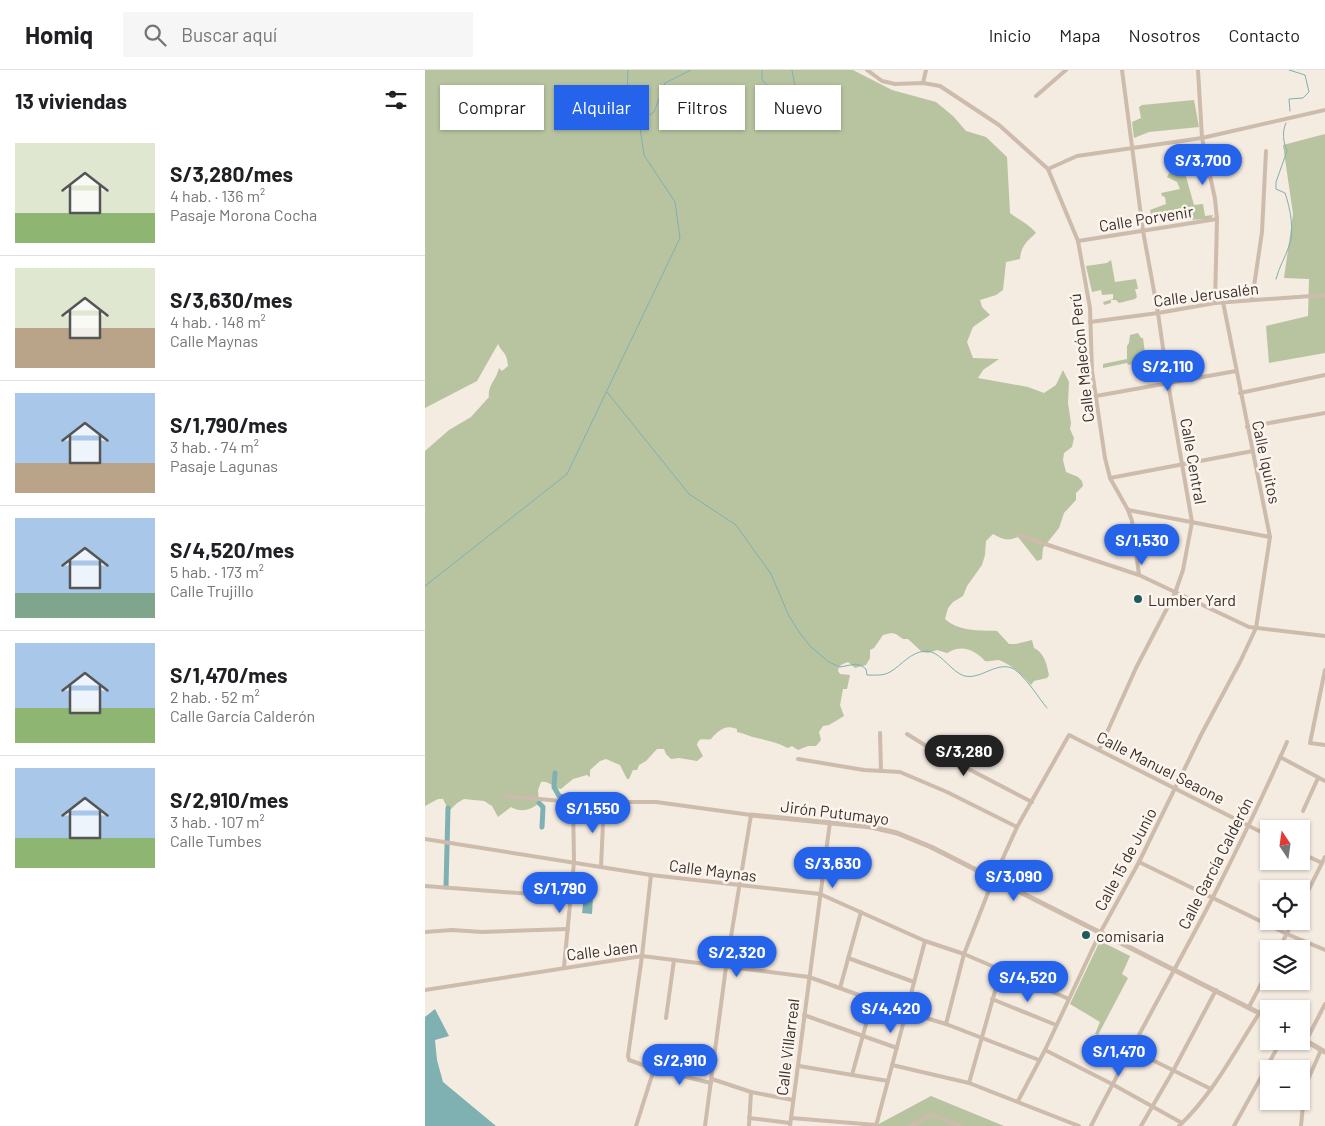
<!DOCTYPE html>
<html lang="es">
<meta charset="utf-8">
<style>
body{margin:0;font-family:Barlow,sans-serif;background:#f6f6f6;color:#202124;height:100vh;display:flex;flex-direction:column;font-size:19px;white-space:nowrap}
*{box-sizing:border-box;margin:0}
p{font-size:16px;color:#757577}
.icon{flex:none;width:28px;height:28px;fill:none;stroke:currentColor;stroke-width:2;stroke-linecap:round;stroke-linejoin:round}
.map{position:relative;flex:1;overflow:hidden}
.details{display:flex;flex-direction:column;background:#fff;width:425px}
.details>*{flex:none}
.top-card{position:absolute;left:15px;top:15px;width:475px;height:45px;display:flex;gap:10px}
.needle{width:32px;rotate:347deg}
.buttons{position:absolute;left:835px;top:750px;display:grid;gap:10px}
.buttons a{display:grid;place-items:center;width:50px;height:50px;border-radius:0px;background:#fff;box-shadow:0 1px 4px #0004;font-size:25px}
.price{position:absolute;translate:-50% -42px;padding:0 11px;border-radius:18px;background:#2563eb;color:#fff;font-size:16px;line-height:32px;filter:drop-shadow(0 1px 2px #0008)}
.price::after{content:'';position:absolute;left:50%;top:30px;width:15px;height:11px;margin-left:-8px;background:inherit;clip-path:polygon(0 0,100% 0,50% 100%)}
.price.active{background:#222;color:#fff}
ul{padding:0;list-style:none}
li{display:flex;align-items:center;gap:15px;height:125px;padding:0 15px}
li+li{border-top:1px solid #e0e0e0}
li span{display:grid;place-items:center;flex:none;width:140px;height:100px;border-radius:0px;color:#555}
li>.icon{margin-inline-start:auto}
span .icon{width:60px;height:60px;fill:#fffc;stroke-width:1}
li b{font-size:21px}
h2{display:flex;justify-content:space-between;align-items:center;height:60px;padding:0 15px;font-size:21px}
.chip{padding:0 18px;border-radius:0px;background:#fff;box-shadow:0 1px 4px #0004;font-size:18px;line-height:45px}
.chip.active{background:#2563eb;color:#fff}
header{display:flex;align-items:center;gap:30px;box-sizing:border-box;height:70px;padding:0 25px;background:#fff;border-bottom:1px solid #e0e0e0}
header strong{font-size:24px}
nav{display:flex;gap:28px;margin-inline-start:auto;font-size:18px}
.search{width:350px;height:45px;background:#f6f6f6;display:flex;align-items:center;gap:12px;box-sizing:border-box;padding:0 18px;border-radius:0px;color:#757577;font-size:19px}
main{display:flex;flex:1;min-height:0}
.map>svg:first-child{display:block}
</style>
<header>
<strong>Homiq</strong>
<div class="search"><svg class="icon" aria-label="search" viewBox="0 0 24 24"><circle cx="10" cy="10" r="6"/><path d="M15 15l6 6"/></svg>Buscar aquí</div>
<nav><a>Inicio</a><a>Mapa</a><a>Nosotros</a><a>Contacto</a></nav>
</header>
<main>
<section class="details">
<h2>13 viviendas<svg class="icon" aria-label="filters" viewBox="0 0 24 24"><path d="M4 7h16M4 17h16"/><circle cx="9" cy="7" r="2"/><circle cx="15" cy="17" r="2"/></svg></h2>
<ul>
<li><span style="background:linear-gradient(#dfe7d0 70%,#8fb573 0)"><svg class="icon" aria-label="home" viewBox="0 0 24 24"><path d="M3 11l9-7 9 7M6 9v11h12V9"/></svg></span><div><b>S/3,280/mes</b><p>4 hab. · 136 m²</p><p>Pasaje Morona Cocha</p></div></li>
<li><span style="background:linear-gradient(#dfe7d0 60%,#b9a48a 0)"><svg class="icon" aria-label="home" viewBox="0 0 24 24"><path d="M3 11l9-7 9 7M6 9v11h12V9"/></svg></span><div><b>S/3,630/mes</b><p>4 hab. · 148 m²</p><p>Calle Maynas</p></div></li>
<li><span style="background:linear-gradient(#a9c7e8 70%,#b9a48a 0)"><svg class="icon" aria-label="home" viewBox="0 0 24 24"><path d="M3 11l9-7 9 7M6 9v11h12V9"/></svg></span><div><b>S/1,790/mes</b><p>3 hab. · 74 m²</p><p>Pasaje Lagunas</p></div></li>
<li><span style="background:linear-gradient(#a9c7e8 75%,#7fa58c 0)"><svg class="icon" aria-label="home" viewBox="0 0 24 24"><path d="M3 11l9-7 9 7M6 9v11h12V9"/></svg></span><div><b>S/4,520/mes</b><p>5 hab. · 173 m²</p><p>Calle Trujillo</p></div></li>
<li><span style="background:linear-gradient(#a9c7e8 65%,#8fb573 0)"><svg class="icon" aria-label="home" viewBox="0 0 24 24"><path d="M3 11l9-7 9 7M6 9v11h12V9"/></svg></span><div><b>S/1,470/mes</b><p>2 hab. · 52 m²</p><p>Calle García Calderón</p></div></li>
<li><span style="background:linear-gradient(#a9c7e8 70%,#8fb573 0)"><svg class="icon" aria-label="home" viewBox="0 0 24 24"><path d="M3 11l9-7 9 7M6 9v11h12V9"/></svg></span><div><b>S/2,910/mes</b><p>3 hab. · 107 m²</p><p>Calle Tumbes</p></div></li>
</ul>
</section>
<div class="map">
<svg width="900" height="1056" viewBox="0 0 900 1056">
<rect width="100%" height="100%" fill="#f4ebe1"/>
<g fill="#b8c4a0">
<path d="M0,0h428l39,20 44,12 17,14 13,15 20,6 21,20 3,56c9,7 19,11 26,20 -9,8 -15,13 -16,26l-14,3 -3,28 -7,5 -16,5 2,7 8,8 -17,12 -6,15 6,16 26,1 -16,11 -5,8 50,9 16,6 12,-8 7,-15 6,12 -1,21 3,20 -1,6 4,9 -2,9 -8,6 -1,7 3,12 12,5 4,4 1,5 -7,7v7l-12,13 -5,15 -16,20 -1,11 -5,2 -19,-24c-10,4 -15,3 -25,-3l-7,7 -1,14 -3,10 -15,21 -4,10 -10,6 -5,6 -3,11c14,13 35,11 52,12l12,13h7l16,-4 2,8c10,4 13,17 15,27l-2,3 -13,3 -3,4c-7,-9 -23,-23 -33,-25 -4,0 -9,2 -13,1 -11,-12 -23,-17 -38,-8l-10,-3 -9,3 -6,-1 -14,-13h-5l-7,-5 -5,-1 -8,2 -9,13 -4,2v8l-4,7 -11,3 -7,-6c-6,2 -9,3 -10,9l2,3 10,1 -3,14h-4l-3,16 4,11 -15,9 -6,1 -4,6 2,8 -5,6h-8l-10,4 -6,-4 -4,2c-9,-5 -22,-8 -31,-10 -7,-1 -13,-5 -20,-6v-3c-12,-5 -18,1 -26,10 -7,2 -12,-3 -14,6l6,11 -6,5 -18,-3 -8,1 -5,-5 -2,-5h-7l-11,12 -7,4 -2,5h-4l-4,9h-2l-7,-14 -14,-6 -6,2 -10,9v7l-3,-2 -14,4 -12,10c-8,-1 -12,-9 -20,-7l-3,8 1,13c-8,7 -18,10 -28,4l-13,10 -6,-11 -8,-5 -20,-2 -7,4 -8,8 -6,-12h-5l-13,7v-355l24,-21 22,-13 18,-20c-2,-11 8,-18 10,-29l3,3 6,-5c-1,-14 -5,-12 -10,-22l-21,37 -52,27z"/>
<path d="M769,30l5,27 -50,5 -15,6 -2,-16 9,-4 -2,-11 3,-2z"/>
<path d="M900,64v219l-56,10 -3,-37 42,-10 1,-37 -25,-1 9,-64 -10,-69z"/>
<path d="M763,86l5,5 -2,5 -6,3v4l9,32 9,-1 2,12 8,-1 -2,4 -25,1 -7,-1 1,-4 -8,-4 -6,6 -4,2 -2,-2 -8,1 -2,-8 16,-6 -1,-7 -3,-1 -1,-3 19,-4 -3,-7 -10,-5 5,-9 8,-3 -1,-5z"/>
<path d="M686,190l4,22 21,-3 2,10h-3l2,8 -2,2 -16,4 -3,-3h-5v3l-7,2 -1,-3 10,-3v-5l-11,1 -1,-5 -9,2 -6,-26 21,-3z"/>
<path d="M713,263l3,5h2l3,23 -18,4 -1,-2 -24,5v-4l24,-5v-13l2,-3 1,-8z"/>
<path d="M675,871l30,15 -8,18 6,4 -30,57 -3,-1 5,-12 -30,-18z"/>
<path d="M506,1026l73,30h-129z"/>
</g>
<g fill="#7fb0b2">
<path d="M159,826l9,1 -1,17 -10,-1z"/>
<path d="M10,939l14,27 -14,4 2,20 6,22 53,44h-71v-109z"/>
</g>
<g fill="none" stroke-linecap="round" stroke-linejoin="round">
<g stroke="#7fb0b2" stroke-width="1">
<path d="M337,0v10l17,16 17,-4 -4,-22"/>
<path d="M864,0l16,5 4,17 -6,6 -14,1 1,12"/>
<path d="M214,52l15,-10 11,-29 26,-13"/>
<path d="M851,209c3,-12 9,-21 13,-33 6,-14 1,-39 -4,-53l-9,-4v-7l11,-31c-4,-9 -5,-20 -1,-28"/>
<path d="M182,322l82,102 47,31 35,49 18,42 10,16 12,15 18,15 11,5 16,-3 6,2 4,3 1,6c8,0 16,1 23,-3 12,-7 20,-20 36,-21 13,0 23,17 34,23 19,11 39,-19 58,-2 11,10 20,25 29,36"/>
<path d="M0,516l142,-112 113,-236 -5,-36 -31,-47 -5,-33 -12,-25 1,-27"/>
</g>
<g stroke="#7fb0b2" stroke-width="5">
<path d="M130,703l-1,14 5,9 13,3 1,3"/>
<path d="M114,733l4,4 -1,20"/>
<path d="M21,817l2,-79"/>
</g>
<g stroke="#cdbbac" stroke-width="4">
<path d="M442,0l15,11 13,3 28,-1 17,3 59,39 49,44 30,72 12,67 2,63 13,87 5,20 18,32 4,11 7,54"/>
<path d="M773,0l4,68 13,61 2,20 -2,84"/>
<path d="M498,13l3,-13"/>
<path d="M611,26l30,-26"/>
<path d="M623,99l29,-13 125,-18 123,-28"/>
<path d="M653,171l139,-22"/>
<path d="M827,230l10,-68 4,-81"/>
<path d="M665,252l68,-9 57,-10 110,-8"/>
<path d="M815,323l85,-18"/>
<path d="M671,326l140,-25"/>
<path d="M822,357l78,-14"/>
<path d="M685,408l143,-27"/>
<path d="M703,440l142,27"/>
<path d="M593,465l121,40 110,52 76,9"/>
<path d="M900,600l-15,73 15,2"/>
<path d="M455,663l1,38"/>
<path d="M482,664l29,18 96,50"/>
<path d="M674,680l37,-82 39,-75 8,-23 9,-48 -24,-139 -10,-70 -15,-82 -21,-161"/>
<path d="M855,687l45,24"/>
<path d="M373,689l66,11 36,2 47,20 70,35"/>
<path d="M80,726l68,6h83l95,13 -25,152 -21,159"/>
<path d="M878,741l15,-33"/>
<path d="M0,769l226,36 169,19 105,47 39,13 105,45"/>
<path d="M876,783l21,10"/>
<path d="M714,792l148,72 38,16"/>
<path d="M176,797l3,-66"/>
<path d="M226,805l-9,81 -14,100 1,4 25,9 57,14"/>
<path d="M0,816l146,11"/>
<path d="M876,835l24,-48"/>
<path d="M0,862l27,-2 30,2 86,-3"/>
<path d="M854,879l14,-28"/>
<path d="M423,888l66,24"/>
<path d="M139,897l10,-105 -1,-60"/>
<path d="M415,918l21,-76"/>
<path d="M0,920l217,-34 167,21 97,35 40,12 93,36"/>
<path d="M567,929l64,26"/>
<path d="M824,937l20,-38"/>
<path d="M379,945l93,33"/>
<path d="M241,948l8,-58"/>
<path d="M521,954l18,-70 29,-74 24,-53 52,-92 200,101"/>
<path d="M881,971l19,-37"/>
<path d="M705,979l81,40"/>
<path d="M620,980l67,34 70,39"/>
<path d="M467,995l77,18 110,43"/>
<path d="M374,996l89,15"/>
<path d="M427,1005l21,-76"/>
<path d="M287,1009l39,13 42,8"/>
<path d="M544,1013l32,-113"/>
<path d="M593,1031l27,-51 55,-117 39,-71 63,-129 38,-71 16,-34 14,-91 -47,-235"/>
<path d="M324,1048l41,5"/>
<path d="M366,1048l85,7"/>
<path d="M211,1056l18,-57"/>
<path d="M324,1056l2,-34"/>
<path d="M365,1056l40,-304"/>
<path d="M451,1056l49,-185"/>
<path d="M486,1056l17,-10 5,-1 27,11"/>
<path d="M666,1056c39,-77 82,-152 122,-229 26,-51 51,-103 74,-155"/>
<path d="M716,1056l32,-55 43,-81"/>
<path d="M754,1056c34,-32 56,-75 81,-114"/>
<path d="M809,1056l47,-85"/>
<path d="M876,1056l3,-31 3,-13 14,-32"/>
</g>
<g stroke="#cdbbac" stroke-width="5">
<path d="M326,745l120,12 26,6 34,14 338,171"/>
<path d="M876,968l24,14"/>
</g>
</g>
<g fill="#1f5a5e" stroke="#fbf5ee" stroke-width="2">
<circle cx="713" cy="529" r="5"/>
<circle cx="661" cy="865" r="5"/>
</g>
<g text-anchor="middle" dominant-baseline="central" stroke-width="5" stroke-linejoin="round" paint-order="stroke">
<g font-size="16" fill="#3b302b" stroke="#fbf5ee">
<text transform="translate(721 148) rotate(-9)">Calle Porvenir</text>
<text transform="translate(781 224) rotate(-7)">Calle Jerusalén</text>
<text transform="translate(656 288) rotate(-96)">Calle Malecón Perú</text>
<text transform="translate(769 391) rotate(80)">Calle Central</text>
<text transform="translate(842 392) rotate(78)">Calle Iquitos</text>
<text transform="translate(736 697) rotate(27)">Calle Manuel Seaone</text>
<text transform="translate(410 742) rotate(7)">Jirón Putumayo</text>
<text transform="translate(700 789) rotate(-62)">Calle 15 de Junio</text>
<text transform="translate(790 793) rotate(-63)">Calle García Calderón</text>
<text transform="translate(288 800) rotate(7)">Calle Maynas</text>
<text transform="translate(177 880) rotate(-7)">Calle Jaen</text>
<text transform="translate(362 977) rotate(-83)">Calle Villarreal</text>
</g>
<g font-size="16" fill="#3b302b" stroke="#fbf5ee" text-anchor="start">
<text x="723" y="529">Lumber Yard</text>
<text x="671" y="865">comisaria</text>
</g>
</g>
</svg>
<div class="buttons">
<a><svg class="needle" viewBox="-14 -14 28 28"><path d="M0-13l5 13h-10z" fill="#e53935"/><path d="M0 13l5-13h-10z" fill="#757577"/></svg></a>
<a><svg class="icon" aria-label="locate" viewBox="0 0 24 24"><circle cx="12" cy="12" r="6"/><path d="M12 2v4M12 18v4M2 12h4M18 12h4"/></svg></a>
<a><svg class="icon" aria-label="layers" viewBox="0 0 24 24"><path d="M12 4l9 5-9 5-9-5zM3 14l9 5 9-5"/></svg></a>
<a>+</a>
<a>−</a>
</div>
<b class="price" style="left:778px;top:116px">S/3,700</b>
<b class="price" style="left:743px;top:322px">S/2,110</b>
<b class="price" style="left:717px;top:496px">S/1,530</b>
<b class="price active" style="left:539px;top:707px">S/3,280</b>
<b class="price" style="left:168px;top:764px">S/1,550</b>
<b class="price" style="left:408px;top:819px">S/3,630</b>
<b class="price" style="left:589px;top:832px">S/3,090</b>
<b class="price" style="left:135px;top:844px">S/1,790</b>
<b class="price" style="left:312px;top:908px">S/2,320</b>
<b class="price" style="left:603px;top:933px">S/4,520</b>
<b class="price" style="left:466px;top:964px">S/4,420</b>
<b class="price" style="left:694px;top:1007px">S/1,470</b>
<b class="price" style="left:255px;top:1016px">S/2,910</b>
<div class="top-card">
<a class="chip">Comprar</a>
<a class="chip active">Alquilar</a>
<a class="chip">Filtros</a>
<a class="chip">Nuevo</a>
</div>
</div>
</main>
